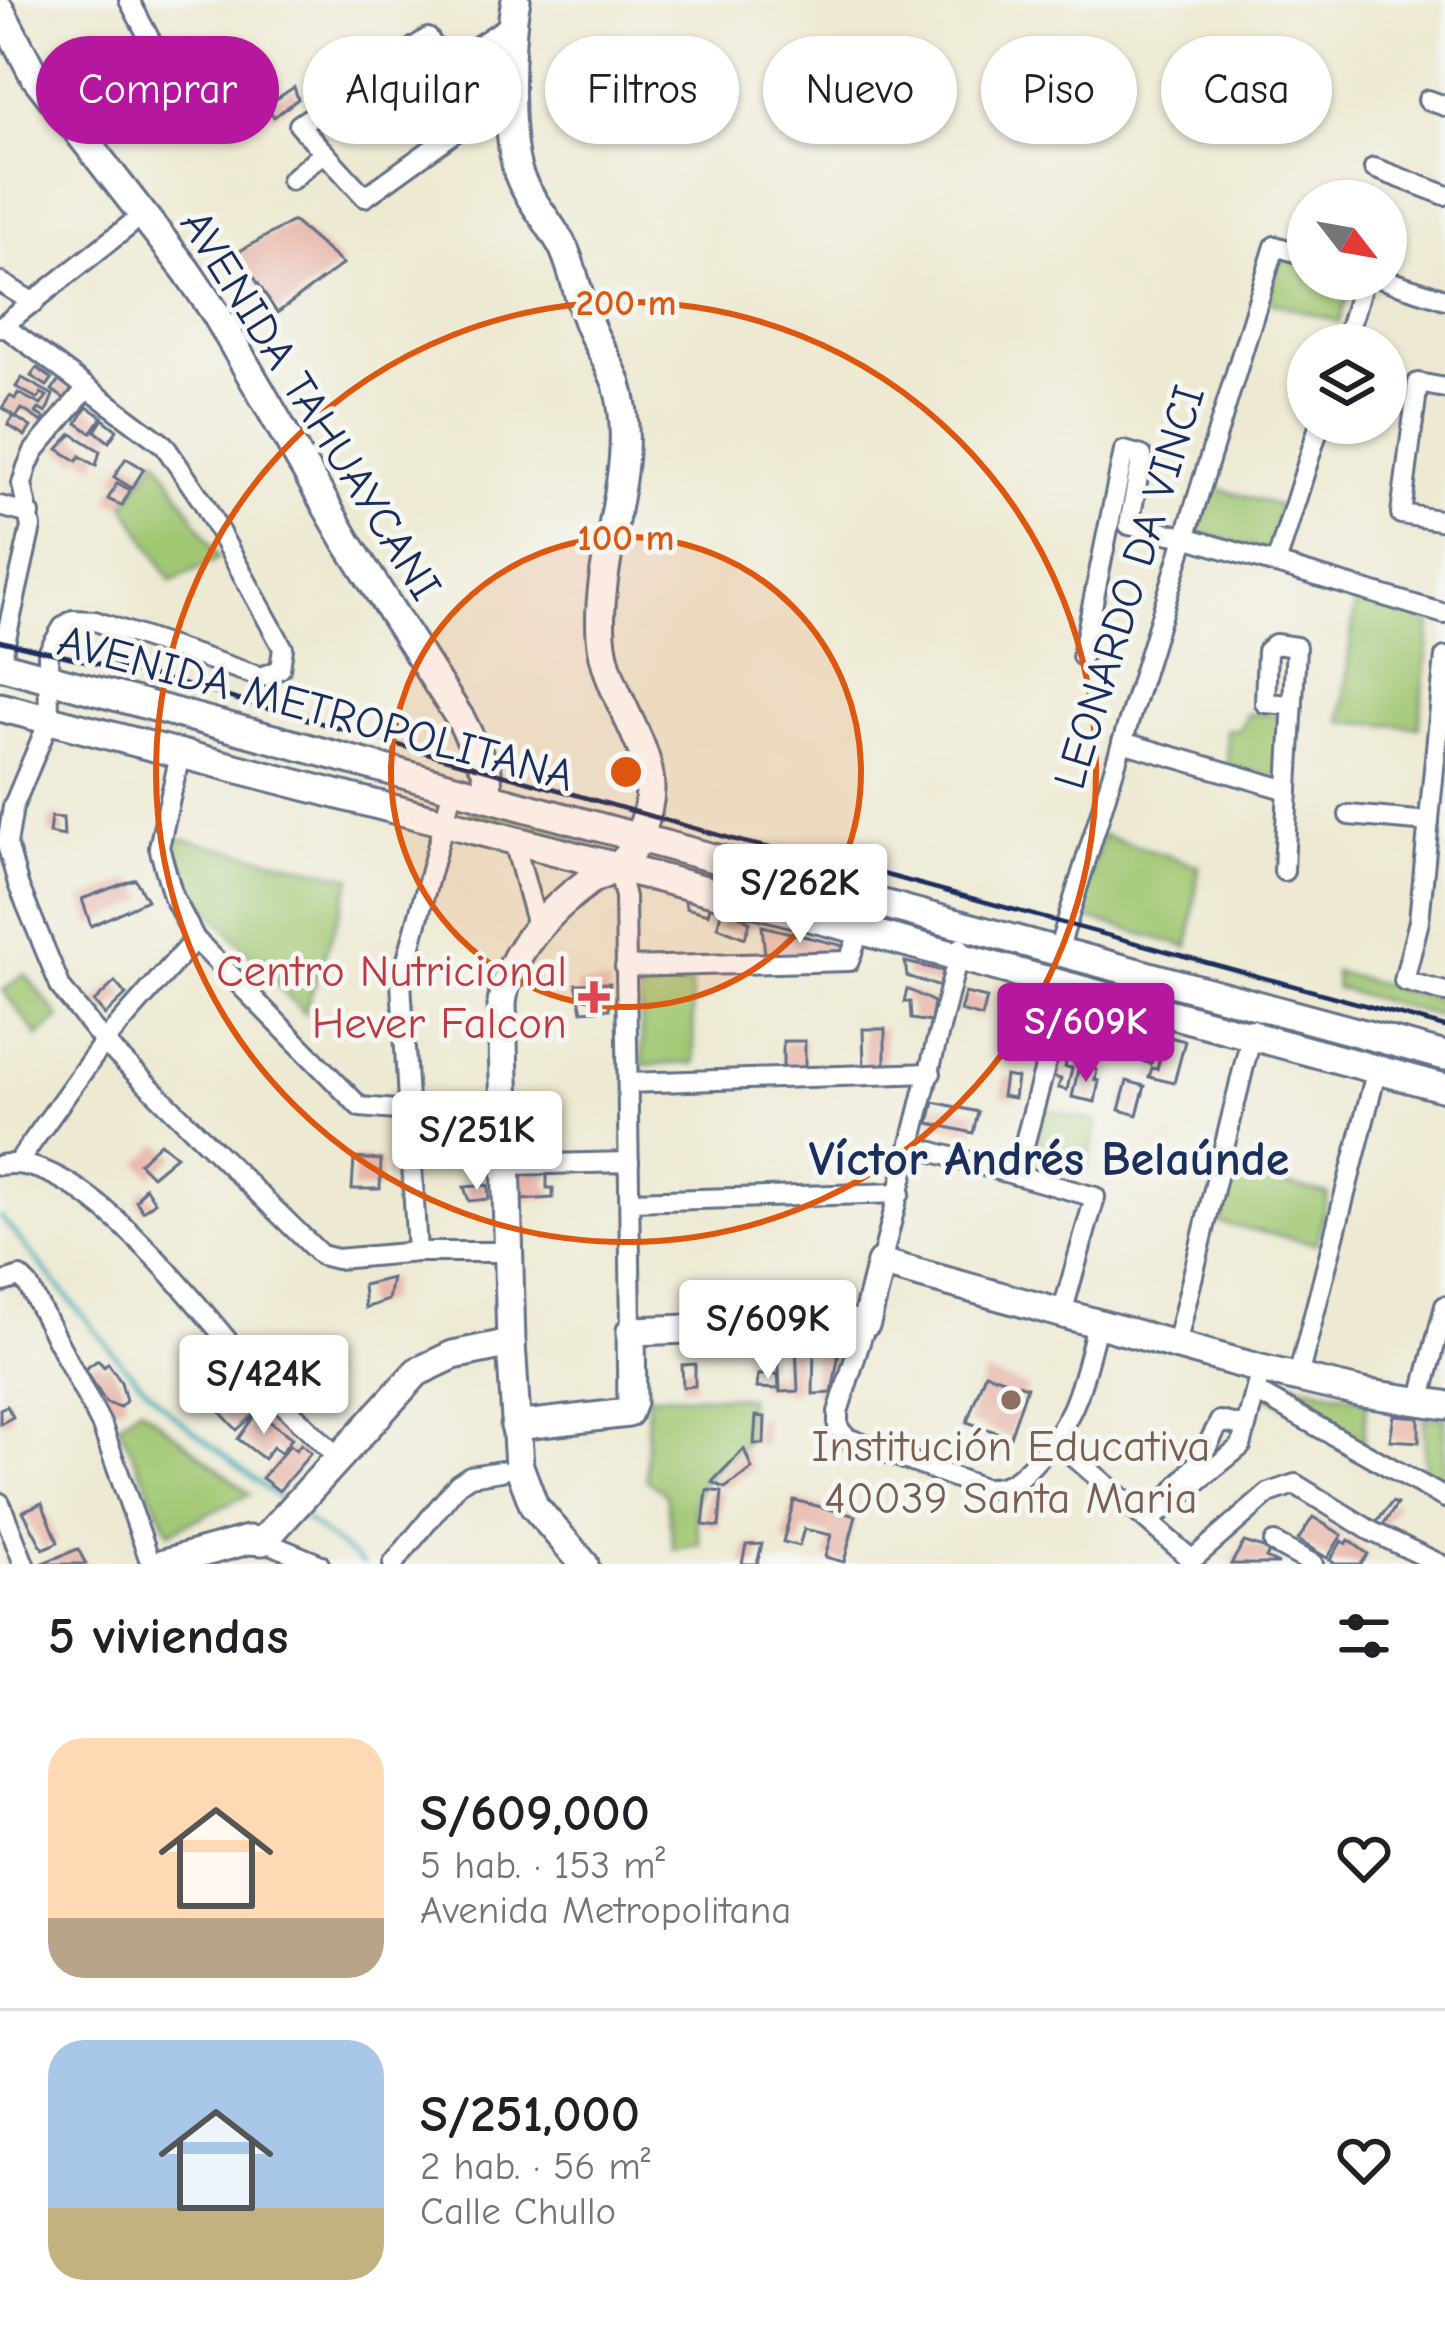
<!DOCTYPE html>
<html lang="es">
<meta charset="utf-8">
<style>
body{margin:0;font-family:"Comic Neue",sans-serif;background:#f2f2f2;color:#202124;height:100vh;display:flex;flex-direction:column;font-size:45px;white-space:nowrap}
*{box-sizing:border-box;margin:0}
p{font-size:39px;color:#757577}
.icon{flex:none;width:66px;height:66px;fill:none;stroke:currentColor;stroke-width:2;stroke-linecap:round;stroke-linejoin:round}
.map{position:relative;height:1564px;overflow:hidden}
.details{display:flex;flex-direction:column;background:#fff;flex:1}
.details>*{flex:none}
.hud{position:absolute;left:36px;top:36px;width:1374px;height:108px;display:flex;gap:24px}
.needle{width:78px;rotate:121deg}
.controls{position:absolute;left:1287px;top:180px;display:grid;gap:24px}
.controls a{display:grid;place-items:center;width:120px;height:120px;border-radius:50%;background:#fff;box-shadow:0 3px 9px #0004;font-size:60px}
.price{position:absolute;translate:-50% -102px;padding:0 27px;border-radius:12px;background:#fff;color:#222;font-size:39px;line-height:78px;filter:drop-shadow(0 3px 6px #0008)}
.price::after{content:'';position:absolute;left:50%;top:72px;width:36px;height:27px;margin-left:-18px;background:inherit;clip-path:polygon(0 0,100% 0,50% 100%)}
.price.active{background:#b5179e;color:#fff}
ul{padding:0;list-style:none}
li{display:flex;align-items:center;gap:36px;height:300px;padding:0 48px}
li+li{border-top:3px solid #e0e0e0}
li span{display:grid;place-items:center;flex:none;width:336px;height:240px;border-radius:36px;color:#555}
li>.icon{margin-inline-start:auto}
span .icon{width:144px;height:144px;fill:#fffc;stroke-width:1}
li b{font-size:51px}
h2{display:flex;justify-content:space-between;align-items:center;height:144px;padding:0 48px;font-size:51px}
.tag{padding:0 42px;border-radius:54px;background:#fff;box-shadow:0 3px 9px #0004;font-size:42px;line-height:108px}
.tag.active{background:#b5179e;color:#fff}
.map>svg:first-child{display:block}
</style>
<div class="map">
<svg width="1445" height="1564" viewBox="0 0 1445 1564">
<rect width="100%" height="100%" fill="#f6f6f2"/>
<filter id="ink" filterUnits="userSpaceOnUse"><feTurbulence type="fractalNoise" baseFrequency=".00833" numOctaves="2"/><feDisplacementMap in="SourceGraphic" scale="24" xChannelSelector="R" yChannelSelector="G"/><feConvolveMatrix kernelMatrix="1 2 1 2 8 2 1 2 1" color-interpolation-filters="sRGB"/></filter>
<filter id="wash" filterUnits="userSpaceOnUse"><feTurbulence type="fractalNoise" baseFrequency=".004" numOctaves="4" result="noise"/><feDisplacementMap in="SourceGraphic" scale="48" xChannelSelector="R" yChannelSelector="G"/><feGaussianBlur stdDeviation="2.7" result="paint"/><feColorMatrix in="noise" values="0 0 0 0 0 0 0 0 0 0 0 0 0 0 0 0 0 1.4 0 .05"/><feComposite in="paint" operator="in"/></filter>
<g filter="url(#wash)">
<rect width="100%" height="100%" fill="#ede9d2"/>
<g fill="#a1c772" stroke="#5e7b68" stroke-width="3">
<path d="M416,52l43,57 -36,23 -42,-54z"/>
<path d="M1280,254l28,8v17h45l-14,43 -71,-21z"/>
<path d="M157,457l62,101 -48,23 -46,-76z"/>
<path d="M1208,486l72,20 -12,46 -74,-21z"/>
<path d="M1356,597l75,23 -12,107 -78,-5z"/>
<path d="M1247,714h34l-4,64 -49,-11 -2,-38 12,2z"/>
<path d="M472,804l127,29 -5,11 -123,-30z"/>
<path d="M1102,835l97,31 -10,81 -110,-31z"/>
<path d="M173,837l179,40 -48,137 -107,-117 -14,-27z"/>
<path d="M983,940l261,73 -3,10 -261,-69z"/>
<path d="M1335,972l110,29v17l-109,-30z"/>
<path d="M25,974l35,44 -22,18 -35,-45z"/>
<path d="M691,985l4,78 -52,2 -3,-78z"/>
<path d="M1271,1020l174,45v10l-176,-44z"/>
<path d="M1045,1109l53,13 -12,50 -53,-13z"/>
<path d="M1231,1173l97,21 -12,50 -96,-21z"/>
<path d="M1265,1376l102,24 -4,45 -102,-52z"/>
<path d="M648,1395l100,2 -1,44 -43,39 -10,23 6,42 -26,4 -8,-54 -20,-16z"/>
<path d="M140,1407l110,87 -81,38 -50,-108z"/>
<path d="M1445,1417v63l-20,1 -1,-63z"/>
</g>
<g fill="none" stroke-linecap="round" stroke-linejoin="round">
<g stroke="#3baab9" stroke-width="4.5">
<path d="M0,1216l123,148 48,49 111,88"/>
<path d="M300,1515l62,49"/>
</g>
</g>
<g id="blocks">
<g fill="#e7b5a9">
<path d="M91,76l16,26 -23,12 -21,-24z"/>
<path d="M294,87l4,12 -24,18 -8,-11z"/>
<path d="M293,221l50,43 -66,49 -39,-61z"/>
<path d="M37,368l15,11 -5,7 -16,-10z"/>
<path d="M22,378l31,17 -7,18 -7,-4 -3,4 8,5 -2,4 -20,-13 -6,8 -14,-9 8,-12 5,3 3,-6 23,12 6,-9 -6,-3 -3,6 -22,-12z"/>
<path d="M59,380l13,8 -7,11 -13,-9z"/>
<path d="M87,407l15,10 -11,16 -14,-10z"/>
<path d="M14,416l17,11 -6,9 -17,-11z"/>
<path d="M103,419l14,11 -8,12 -14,-11z"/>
<path d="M72,434l28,17 -4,15 -16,-10 -3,5 -19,-12z"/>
<path d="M126,458l18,11 -12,19 -18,-11z"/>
<path d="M117,483l13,7 -8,16 -14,-7z"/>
<path d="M51,817l12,1 1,18 -15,-3z"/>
<path d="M135,879l12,21 -56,26 -9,-27z"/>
<path d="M684,893l27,10 -3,11 -22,-6z"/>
<path d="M722,905l28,17 -5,16 -27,-11z"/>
<path d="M762,926l86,21 -1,12 -82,-4z"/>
<path d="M905,962l38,9 -3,16 -33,-11z"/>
<path d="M115,982l11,13 -21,20 -11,-13z"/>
<path d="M610,983l-1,26 -27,2 -6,-27z"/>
<path d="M907,989l27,13 -3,20 -20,-3 -1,-17h-6z"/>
<path d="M965,993l22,5 -5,19 -22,-6z"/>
<path d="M1114,1024l22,4 -5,25 -22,-5z"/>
<path d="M1142,1026l19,6 -10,32 -9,-3 4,-15 -9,-2z"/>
<path d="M863,1029h22v39l-21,1z"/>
<path d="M1166,1036l19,5 -11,42 -25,-6 3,-9 5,1z"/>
<rect x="783" y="1041" width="22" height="27"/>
<path d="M1068,1054l-3,13 7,1 -5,22 -9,-2 3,-9 -12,-3 5,-21z"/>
<path d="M1079,1066l18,4 -2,10 4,1 -4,21 -23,-5z"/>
<path d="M1005,1076l12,2 -3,20 -12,-2z"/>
<path d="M1127,1081l18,5 -8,29 -18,-5z"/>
<path d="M934,1102l44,10 -5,21 -44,-10z"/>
<path d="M541,1114l1,25h-16l-1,-24z"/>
<path d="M160,1143l16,13 -24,20 -13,-13z"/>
<path d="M354,1158l27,2 -1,29h-28z"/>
<path d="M547,1170v18h6v10l-31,2 -1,-29z"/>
<path d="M488,1185l1,14 -20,2 -5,-14z"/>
<path d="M145,1187l10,15 -12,9 -7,-10z"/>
<path d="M392,1278l-4,22 -23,8 -2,-23z"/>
<path d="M796,1345l2,46 -18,1 -2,-46z"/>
<path d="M840,1347l-8,46 -19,1 1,-46z"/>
<path d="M98,1360l6,7 4,-4 13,19 5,19 -6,6 -14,-4 -21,-34z"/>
<path d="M695,1364v22l-12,1 -1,-22z"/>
<path d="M985,1373l42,14 -17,50 -43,-15z"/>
<path d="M778,1374l1,15 -22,-1 1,-13z"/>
<path d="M239,1396l10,12 4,-4 6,6 -22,20 -16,-17z"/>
<path d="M7,1406l6,11 -13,7v-15z"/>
<path d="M257,1412l35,26 -11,15 -8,-6 -9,12 -26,-20z"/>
<path d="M1394,1415l25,2v25l-29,-2z"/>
<path d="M756,1416l9,1 -1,27h-10z"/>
<path d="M301,1444l10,9 -32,38 -17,-13 28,-33 6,5z"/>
<path d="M744,1449l8,20 -27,19 -13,-6z"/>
<path d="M707,1490l15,2 -3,35 -16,-2z"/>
<path d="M794,1500l62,16 -12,46 -19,-5 6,-22 -27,-6 -5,17 -16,-4z"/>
<path d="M1392,1502l5,2 -15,23 -6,-4z"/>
<path d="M42,1503l16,39 -15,7 -20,-38z"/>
<path d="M1313,1517l29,18 -15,23 -29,-18z"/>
<path d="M1349,1540l19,14 -7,10h-25l-6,-4 12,-19 4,3z"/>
<path d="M1244,1542l26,8 -4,8 13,6h-48z"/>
<path d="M762,1544l-5,20h-15l4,-19z"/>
<path d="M78,1549l8,15h-46z"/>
</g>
</g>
</g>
<g filter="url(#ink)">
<use href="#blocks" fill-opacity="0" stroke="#647087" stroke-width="3"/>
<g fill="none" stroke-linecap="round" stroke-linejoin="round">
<g stroke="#647087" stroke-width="24">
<g id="street">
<path d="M129,0l65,123"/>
<path d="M428,38l51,77 -114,82 -66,-72z"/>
<path d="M447,66l64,-42"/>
<path d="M1428,100l17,6"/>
<path d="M89,144l87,-52"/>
<path d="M1374,168l71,27"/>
<path d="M291,180l33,-28"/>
<path d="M1382,279l63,20"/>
<path d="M0,282l34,21"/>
<path d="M4,326l160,119 39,57 80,146 -3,21 -19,8 -166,-56 -22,-1 -10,7 -15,26 1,68 -36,86 -6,37 11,40 43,104 43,54 217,213 16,4 80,-7h92"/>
<path d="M0,328l130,-103"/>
<path d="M1344,345l20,-66"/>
<path d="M1445,388l-27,-5 -17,131 44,7"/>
<path d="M0,506l30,8"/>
<path d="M1276,564l44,-141"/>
<path d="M1082,656l42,-205 18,5 -13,69 56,12 260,77"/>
<path d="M1445,657l-26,264 -15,60 41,11"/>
<path d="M0,665l31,-138 -9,-43 5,-17 7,-16 53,-63"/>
<path d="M1122,742l166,48"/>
<path d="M180,755l-21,92 14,49 22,43 165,168 49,4"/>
<path d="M1349,815l80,7"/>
<path d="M514,842l24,87"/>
<path d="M618,868l7,29 6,434"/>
<path d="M1284,871c3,-75 8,-150 12,-224l-21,-3 -8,7 -2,52 28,2"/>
<path d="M1058,951l217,-705 33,10"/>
<path d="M625,967l224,-6 11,-31"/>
<path d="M628,1083l303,-10"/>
<path d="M912,1146l183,51 -33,116"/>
<path d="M18,1162l86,-120 91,-103"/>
<path d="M0,1165c88,-17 217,169 273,229 21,22 44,43 66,64"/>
<path d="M507,1165l122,-3"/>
<path d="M1016,1175l46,-171v-20"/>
<path d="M630,1201l270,-8"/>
<path d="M417,1252l-16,-270 52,-194"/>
<path d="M881,1263l79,-315"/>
<path d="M0,1283l20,-6 8,8 74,141 49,138"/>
<path d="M866,1323l-28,89v16l9,10 136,50c23,1 34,-7 49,-23 47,-48 49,-81 66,-143"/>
<path d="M1176,1345l77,-316"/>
<path d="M1298,1377l79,-308"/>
<path d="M1256,1392l189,106"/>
<path d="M1420,1402l25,-96"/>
<path d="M1246,1427l-5,19 -92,75 51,-61 20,-39 26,6 15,-58"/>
<path d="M1056,1441l136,119 77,-67 26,-9 76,47 69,33"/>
<path d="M0,1503l24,61"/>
<path d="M263,1541l56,23"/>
<path d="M1274,1543l39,21"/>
<path d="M393,1564l65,-80 12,-8 31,-5"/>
</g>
</g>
<g stroke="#647087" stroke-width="33">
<g id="secondary">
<path d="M516,0c-8,37 -11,145 5,180 11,24 31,45 43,69 11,25 15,53 26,78 8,19 20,37 27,57 25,82 -22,170 -16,252 4,58 50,105 49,154 -1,25 -12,57 -30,75 -7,8 -22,9 -31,16 -39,29 -82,72 -87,123l9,339 8,123 15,40 50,58"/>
<path d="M0,10l34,65 152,195 30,44 131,228 114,178 26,52 1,24"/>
<path d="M0,665l1445,391"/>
<path d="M0,707l860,223 585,158"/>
<path d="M515,1426l113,-13 4,-11 -1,-71 235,-8 15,-60 380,106 102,24 82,12"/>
<path d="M161,1564l87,-24 15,1 154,-169 36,-17 58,-12"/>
</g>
</g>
<use href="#street" stroke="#fff" stroke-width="18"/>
<use href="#secondary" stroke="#fff" stroke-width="27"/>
<path stroke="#1b2f5e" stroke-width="4.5" d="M0,641l164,38 579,163 114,25 588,160"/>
</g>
</g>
<circle cx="626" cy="772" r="235" fill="#de5710" fill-opacity=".12"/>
<g fill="none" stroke="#de5710" stroke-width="6">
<circle cx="626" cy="772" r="235"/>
<circle cx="626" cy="772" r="470"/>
</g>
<path fill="#e0444e" stroke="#f6f6f2" stroke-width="4.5" d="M588 979h12v12h12v12h-12v12h-12v-12h-12v-12h12z"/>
<circle fill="#8d6e63" stroke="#f6f6f2" stroke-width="4.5" cx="1011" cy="1400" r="12"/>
<g text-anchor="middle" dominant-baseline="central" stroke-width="10" stroke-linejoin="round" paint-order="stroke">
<g font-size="45" fill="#1b2f5e" stroke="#f6f6f2">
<text transform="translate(311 405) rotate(58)">AVENIDA TAHUAYCANI</text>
<text transform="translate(1129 587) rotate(-73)">LEONARDO DA VINCI</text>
<text transform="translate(316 708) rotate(15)">AVENIDA METROPOLITANA</text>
</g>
<g font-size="45" fill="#be3a42" stroke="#f6f6f2" text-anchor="end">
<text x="567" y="971">Centro Nutricional<tspan x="567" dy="52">Hever Falcon</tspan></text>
</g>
<g font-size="45" fill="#785e54" stroke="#f6f6f2">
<text x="1011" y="1446">Institución Educativa<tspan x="1011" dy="52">40039 Santa Maria</tspan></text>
</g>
<g font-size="48" font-weight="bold" fill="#1b2f5e" stroke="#f6f6f2">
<text x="1049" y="1159">Víctor Andrés Belaúnde</text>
</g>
</g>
<circle cx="626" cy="772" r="18" fill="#de5710" stroke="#f6f6f2" stroke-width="6"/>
<g font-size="36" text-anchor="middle" font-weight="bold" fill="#de5710" stroke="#f6f6f2" stroke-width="10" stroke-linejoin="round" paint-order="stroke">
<text x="626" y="315">200 m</text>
<text x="626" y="550">100 m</text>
</g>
</svg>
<div class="controls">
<a><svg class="needle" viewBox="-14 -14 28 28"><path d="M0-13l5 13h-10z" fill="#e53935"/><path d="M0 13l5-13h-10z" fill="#757577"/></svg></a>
<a><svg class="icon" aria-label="layers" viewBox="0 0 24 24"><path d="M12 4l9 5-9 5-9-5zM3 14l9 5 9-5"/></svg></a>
</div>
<b class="price" style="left:800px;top:946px">S/262K</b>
<b class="price active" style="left:1086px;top:1085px">S/609K</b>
<b class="price" style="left:477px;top:1193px">S/251K</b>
<b class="price" style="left:768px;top:1382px">S/609K</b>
<b class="price" style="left:264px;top:1437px">S/424K</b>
<div class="hud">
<a class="tag active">Comprar</a>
<a class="tag">Alquilar</a>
<a class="tag">Filtros</a>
<a class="tag">Nuevo</a>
<a class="tag">Piso</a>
<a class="tag">Casa</a>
</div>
</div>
<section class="details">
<h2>5 viviendas<svg class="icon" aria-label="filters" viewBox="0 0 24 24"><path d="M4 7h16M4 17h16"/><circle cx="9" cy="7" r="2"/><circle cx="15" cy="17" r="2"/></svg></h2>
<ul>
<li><span style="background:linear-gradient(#ffd9b3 75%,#b9a48a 0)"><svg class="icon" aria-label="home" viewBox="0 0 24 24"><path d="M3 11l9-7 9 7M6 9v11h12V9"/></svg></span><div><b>S/609,000</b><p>5 hab. · 153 m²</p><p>Avenida Metropolitana</p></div><svg class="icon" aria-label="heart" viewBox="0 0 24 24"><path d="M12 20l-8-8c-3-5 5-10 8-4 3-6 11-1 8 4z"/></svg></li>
<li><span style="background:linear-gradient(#a9c7e8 70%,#c2b280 0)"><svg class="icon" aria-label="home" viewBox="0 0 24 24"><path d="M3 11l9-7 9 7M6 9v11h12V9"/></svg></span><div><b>S/251,000</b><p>2 hab. · 56 m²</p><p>Calle Chullo</p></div><svg class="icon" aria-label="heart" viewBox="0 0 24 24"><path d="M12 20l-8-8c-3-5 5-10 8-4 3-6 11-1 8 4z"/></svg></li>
</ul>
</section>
